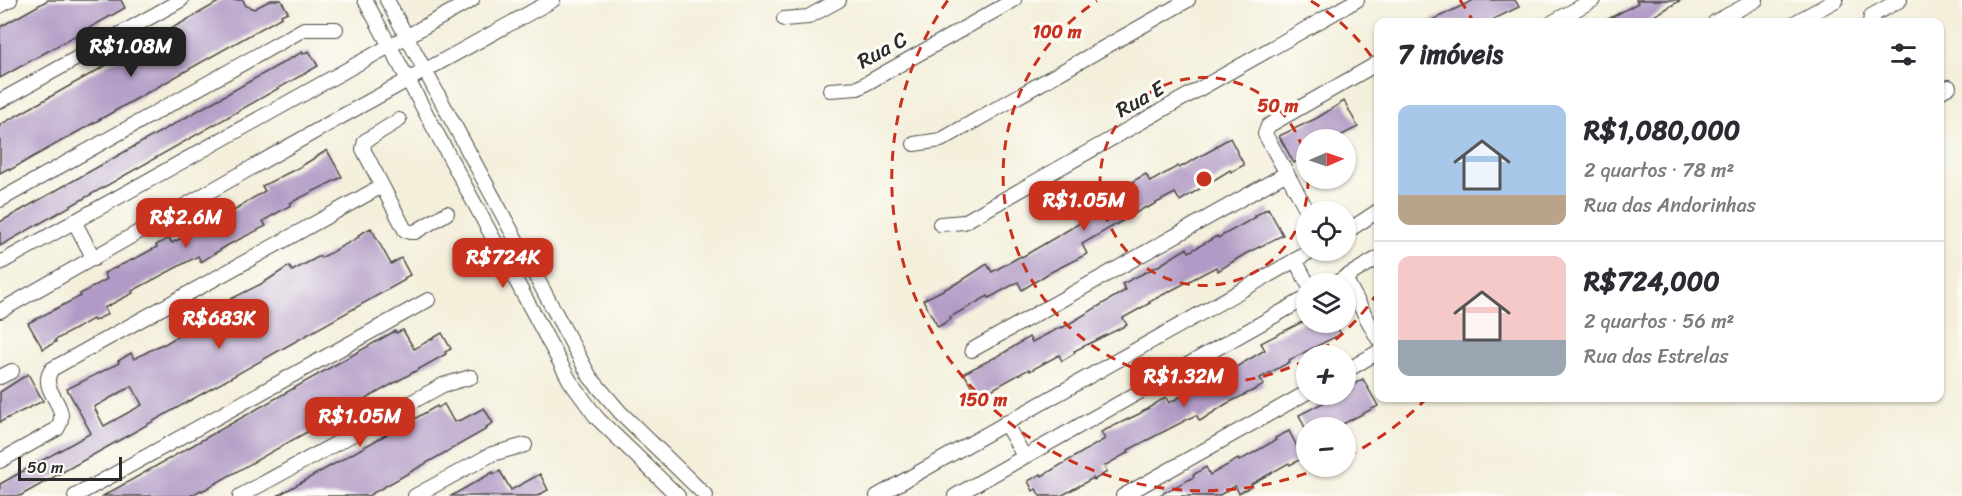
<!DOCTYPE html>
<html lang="pt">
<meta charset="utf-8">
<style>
body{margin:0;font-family:Sriracha,sans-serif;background:#f2f2f3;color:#2b2b33;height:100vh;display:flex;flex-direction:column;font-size:22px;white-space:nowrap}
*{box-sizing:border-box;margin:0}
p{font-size:20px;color:#7c7c81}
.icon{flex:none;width:33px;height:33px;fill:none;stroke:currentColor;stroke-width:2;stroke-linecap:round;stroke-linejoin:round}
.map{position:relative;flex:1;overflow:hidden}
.details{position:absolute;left:1374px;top:18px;width:570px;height:384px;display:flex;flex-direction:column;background:#fff;border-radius:12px;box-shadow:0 2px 4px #0004}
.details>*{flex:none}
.needle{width:39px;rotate:88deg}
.tools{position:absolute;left:1296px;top:129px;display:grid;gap:12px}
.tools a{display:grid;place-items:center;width:60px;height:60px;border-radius:50%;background:#fff;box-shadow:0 2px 4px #0004;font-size:30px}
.scale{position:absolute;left:18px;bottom:15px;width:104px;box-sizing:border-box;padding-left:6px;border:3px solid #2b2b2b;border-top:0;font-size:16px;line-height:21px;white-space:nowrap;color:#2b2b2b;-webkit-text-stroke:4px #fdfcf7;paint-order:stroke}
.price{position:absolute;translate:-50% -51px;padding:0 14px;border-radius:12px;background:#c8321e;color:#fff;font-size:20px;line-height:39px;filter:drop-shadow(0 2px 3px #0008)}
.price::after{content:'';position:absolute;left:50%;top:36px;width:18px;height:14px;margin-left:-9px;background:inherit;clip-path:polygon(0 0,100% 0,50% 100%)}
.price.selected{background:#222;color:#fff}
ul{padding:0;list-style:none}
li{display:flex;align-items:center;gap:18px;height:150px;padding:0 24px}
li+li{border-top:2px solid #e1e1e2}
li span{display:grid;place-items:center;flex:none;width:168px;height:120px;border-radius:12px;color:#555}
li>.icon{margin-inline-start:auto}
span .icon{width:72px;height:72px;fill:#fffc;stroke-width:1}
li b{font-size:26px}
h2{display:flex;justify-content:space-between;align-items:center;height:72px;padding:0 24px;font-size:26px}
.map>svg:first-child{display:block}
</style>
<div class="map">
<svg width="1962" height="496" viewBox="0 0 1962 496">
<rect width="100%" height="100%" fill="#fdfcf7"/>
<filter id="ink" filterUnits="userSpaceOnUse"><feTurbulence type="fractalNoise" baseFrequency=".0167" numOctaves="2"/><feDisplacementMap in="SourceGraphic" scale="12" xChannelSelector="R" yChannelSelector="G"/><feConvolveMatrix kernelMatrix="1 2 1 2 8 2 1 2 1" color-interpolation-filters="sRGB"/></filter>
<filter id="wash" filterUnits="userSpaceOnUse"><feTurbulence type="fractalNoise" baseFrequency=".008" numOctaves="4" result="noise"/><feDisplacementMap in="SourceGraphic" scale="24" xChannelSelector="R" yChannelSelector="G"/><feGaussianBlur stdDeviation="1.35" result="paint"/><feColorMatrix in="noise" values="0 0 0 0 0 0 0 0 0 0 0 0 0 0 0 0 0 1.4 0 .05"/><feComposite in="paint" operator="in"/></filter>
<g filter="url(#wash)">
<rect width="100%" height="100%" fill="#f4efdb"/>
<g id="blocks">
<g fill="#b19ac5" fill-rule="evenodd">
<path d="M48,0h73l4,8 -125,70v-51z"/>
<path d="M222,0h21l3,6 8,3 17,-9h10l7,12 -7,3 1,2 -169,95 -103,58 -1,-2 -9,5v-48z"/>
<path d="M1474,0h41l4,7 -31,15h-60z"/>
<path d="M1636,0h45l-37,22h-41l35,-19z"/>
<path d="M309,51l9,15 -318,180v-24l302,-170 1,2z"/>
<path d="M1344,101l14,26 -26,13h-26v16l-12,7 -15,-27 38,-18z"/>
<path d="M1230,138l14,27 -13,7 -1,-2 -50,31 -5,-8 -28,15 -1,-1 -64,37 5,10 -38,19 -27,17 -4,-8 -29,16 -1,-2 -38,21 1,2 -13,8 -15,-27 38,-19 26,-17 5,8 29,-16 1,1 65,-38 -6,-9 14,-8 1,2 38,-21 -1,-2 13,-7 4,8 28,-16 1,2 38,-21 -1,-1z"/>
<path d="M327,150l15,27 -52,26 1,2 -28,16 3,5 -38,19 -27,17 -3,-6 -66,35 1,2 -29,15 4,6 -14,7 -1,-2 -38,21 1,2 -13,7 -15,-26 53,-27 -1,-2 27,-15 -3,-6 36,-17 17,-9 -1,-2 13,-7 3,5 67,-35 -1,-1 27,-16 -3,-5 38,-19z"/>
<path d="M1268,208l15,27 -38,19 -27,17 -2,-4 -67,35 1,1 -27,15 4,7 -53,26 1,2 -13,8 -3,-6 -29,16 -1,-2 -38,21 1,2 -13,7 -15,-26 38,-19 27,-17 3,5 29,-15 1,1 64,-38 -4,-6 38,-19 27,-17 2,4 28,-16 1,2 38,-21 -1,-1z"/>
<path d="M371,228l20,36 10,-6 9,17 -6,3 1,2 -385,216h-20v-12l91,-51 -24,-44 52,-26 -1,-2 13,-8 3,6 28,-15 1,1 65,-38 -3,-5 38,-19 26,-17 3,5 28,-15 1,2 38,-21 -1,-2zM132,386l10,19 -38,21 -10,-19z"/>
<path d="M1302,322h32l7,12 -52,26 1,2 -30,16 4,7 -38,19 -26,17 -4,-6 -68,35 1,2 -25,14 3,6 -13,8 -1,-2 -32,18h-21l-4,-7 -3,2 -5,-10 13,-7 1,2 63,-37 -4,-7 38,-18 27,-17 3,6 29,-16 1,2 66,-39 -4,-7z"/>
<path d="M403,330l11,19 28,-16 9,16 -6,3 1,2 -244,137 -1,-1 -11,6h-87l292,-165 1,2z"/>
<path d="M28,374l15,27 -43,21v-30z"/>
<path d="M1363,379l15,27 -43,22h-30l-6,-13 41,-21h6l1,-6z"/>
<path d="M444,404l10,18 9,-3 21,-11 9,15 -7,4 1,2 -119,67h-91l160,-90 1,2z"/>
<path d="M1289,431l14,27 -13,7 -1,-2 -38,21 1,2 -13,7 -4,-7 -17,10h-60l36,-19 -1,-2 13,-8 4,8 28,-16 1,2 37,-21 -1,-2z"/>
<path d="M500,471l11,19 29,-16 8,16 -11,6h-86l42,-24 1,2z"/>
</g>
</g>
</g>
<g filter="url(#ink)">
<use href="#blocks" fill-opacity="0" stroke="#494845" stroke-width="1.5"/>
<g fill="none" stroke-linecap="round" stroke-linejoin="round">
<g stroke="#494845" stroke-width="16">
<g id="minor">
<path d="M365,0l205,381 27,37 81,78"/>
<path d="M387,0l203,377 30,35 86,84"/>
<path d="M0,6l10,-6"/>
<path d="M784,19l24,-2 31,-17"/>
<path d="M1553,22l40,-22"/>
<path d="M1715,22l41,-22"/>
<path d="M1796,22l40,-22"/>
<path d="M1870,22l1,-6 29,-16"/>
<path d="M830,90l28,-2 156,-88"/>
<path d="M1940,92l9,-5"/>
<path d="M0,101l181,-101"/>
<path d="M399,120l-34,21 -2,8 42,81 5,2h5l32,-19"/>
<path d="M914,144l27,-4 247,-140"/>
<path d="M0,200l304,-171h32"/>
<path d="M1308,212l-43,-78 3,-8 110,-63"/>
<path d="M74,221l20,38"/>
<path d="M940,224l24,-2 393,-222"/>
<path d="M1346,232l32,-21"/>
<path d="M1295,260l13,24"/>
<path d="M0,263l472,-263"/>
<path d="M1345,278l33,61"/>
<path d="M1334,284l44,-26"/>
<path d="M0,311l337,-192 216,-119"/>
<path d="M972,350l315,-177"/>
<path d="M1346,371l32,-19"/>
<path d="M0,377l12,-6"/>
<path d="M1005,423l19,33"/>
<path d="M0,461l57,-32c16,-24 -21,-38 -5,-60l330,-183"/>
<path d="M75,496l353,-196"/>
<path d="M240,496l203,-111 28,-8"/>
<path d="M415,496l77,-42 33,-9"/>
<path d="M877,496l436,-246"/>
<path d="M955,496l351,-198"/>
<path d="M1123,496l183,-103"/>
</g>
</g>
<use href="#minor" stroke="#fff" stroke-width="14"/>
</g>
</g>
<g fill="none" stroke="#c8321e" stroke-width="3" stroke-dasharray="10 8">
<path d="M1308 179A104 104 0 1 1 1306 161"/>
<path d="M1378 292A208 208 0 0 1 1314 355M1306 360A208 208 0 0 1 1097 1M1311 1A208 208 0 0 1 1378 66"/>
<path d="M1427 398A312 312 0 0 1 1346 457M1323 467A312 312 0 0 1 948 0M1460 0A312 312 0 0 1 1473 21"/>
</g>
<g text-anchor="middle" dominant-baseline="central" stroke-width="6" stroke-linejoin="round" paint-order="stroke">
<g font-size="21" fill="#2b2b2b" stroke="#fdfcf7">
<text transform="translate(882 50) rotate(-29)">Rua C</text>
<text transform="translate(1140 99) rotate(-29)">Rua E</text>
</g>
</g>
<circle cx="1204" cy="179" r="9" fill="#c8321e" stroke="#fdfcf7" stroke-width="3"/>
<g font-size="18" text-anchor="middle" font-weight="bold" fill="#c8321e" stroke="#fdfcf7" stroke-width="6" stroke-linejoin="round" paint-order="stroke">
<text x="1057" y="38">100 m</text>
<text x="1278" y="112">50 m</text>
<text x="983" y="406">150 m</text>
</g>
</svg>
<div class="tools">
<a><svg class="needle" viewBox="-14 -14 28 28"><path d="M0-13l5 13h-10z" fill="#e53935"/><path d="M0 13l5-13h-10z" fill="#7c7c81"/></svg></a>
<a><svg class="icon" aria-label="locate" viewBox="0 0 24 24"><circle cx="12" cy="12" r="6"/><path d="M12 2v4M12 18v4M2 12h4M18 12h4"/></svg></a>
<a><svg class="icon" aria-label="layers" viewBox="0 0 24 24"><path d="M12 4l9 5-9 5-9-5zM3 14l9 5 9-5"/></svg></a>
<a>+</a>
<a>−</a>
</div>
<div class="scale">50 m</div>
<b class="price selected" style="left:131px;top:78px">R$1.08M</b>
<b class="price" style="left:1084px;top:232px">R$1.05M</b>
<b class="price" style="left:186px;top:249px">R$2.6M</b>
<b class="price" style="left:503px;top:289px">R$724K</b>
<b class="price" style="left:219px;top:350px">R$683K</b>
<b class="price" style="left:1184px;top:408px">R$1.32M</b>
<b class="price" style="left:360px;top:448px">R$1.05M</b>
<section class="details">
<h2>7 imóveis<svg class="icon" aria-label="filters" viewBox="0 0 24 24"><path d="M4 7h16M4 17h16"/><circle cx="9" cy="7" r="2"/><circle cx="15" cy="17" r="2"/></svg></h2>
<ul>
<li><span style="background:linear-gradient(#a9c7e8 75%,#b9a48a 0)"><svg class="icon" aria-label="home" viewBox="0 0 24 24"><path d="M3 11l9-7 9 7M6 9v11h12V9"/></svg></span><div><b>R$1,080,000</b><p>2 quartos · 78 m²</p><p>Rua das Andorinhas</p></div></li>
<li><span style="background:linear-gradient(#f6c9c9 70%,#9aa5b1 0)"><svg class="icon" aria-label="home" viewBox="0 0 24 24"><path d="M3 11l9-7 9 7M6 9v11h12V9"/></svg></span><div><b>R$724,000</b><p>2 quartos · 56 m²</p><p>Rua das Estrelas</p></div></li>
</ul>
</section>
</div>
